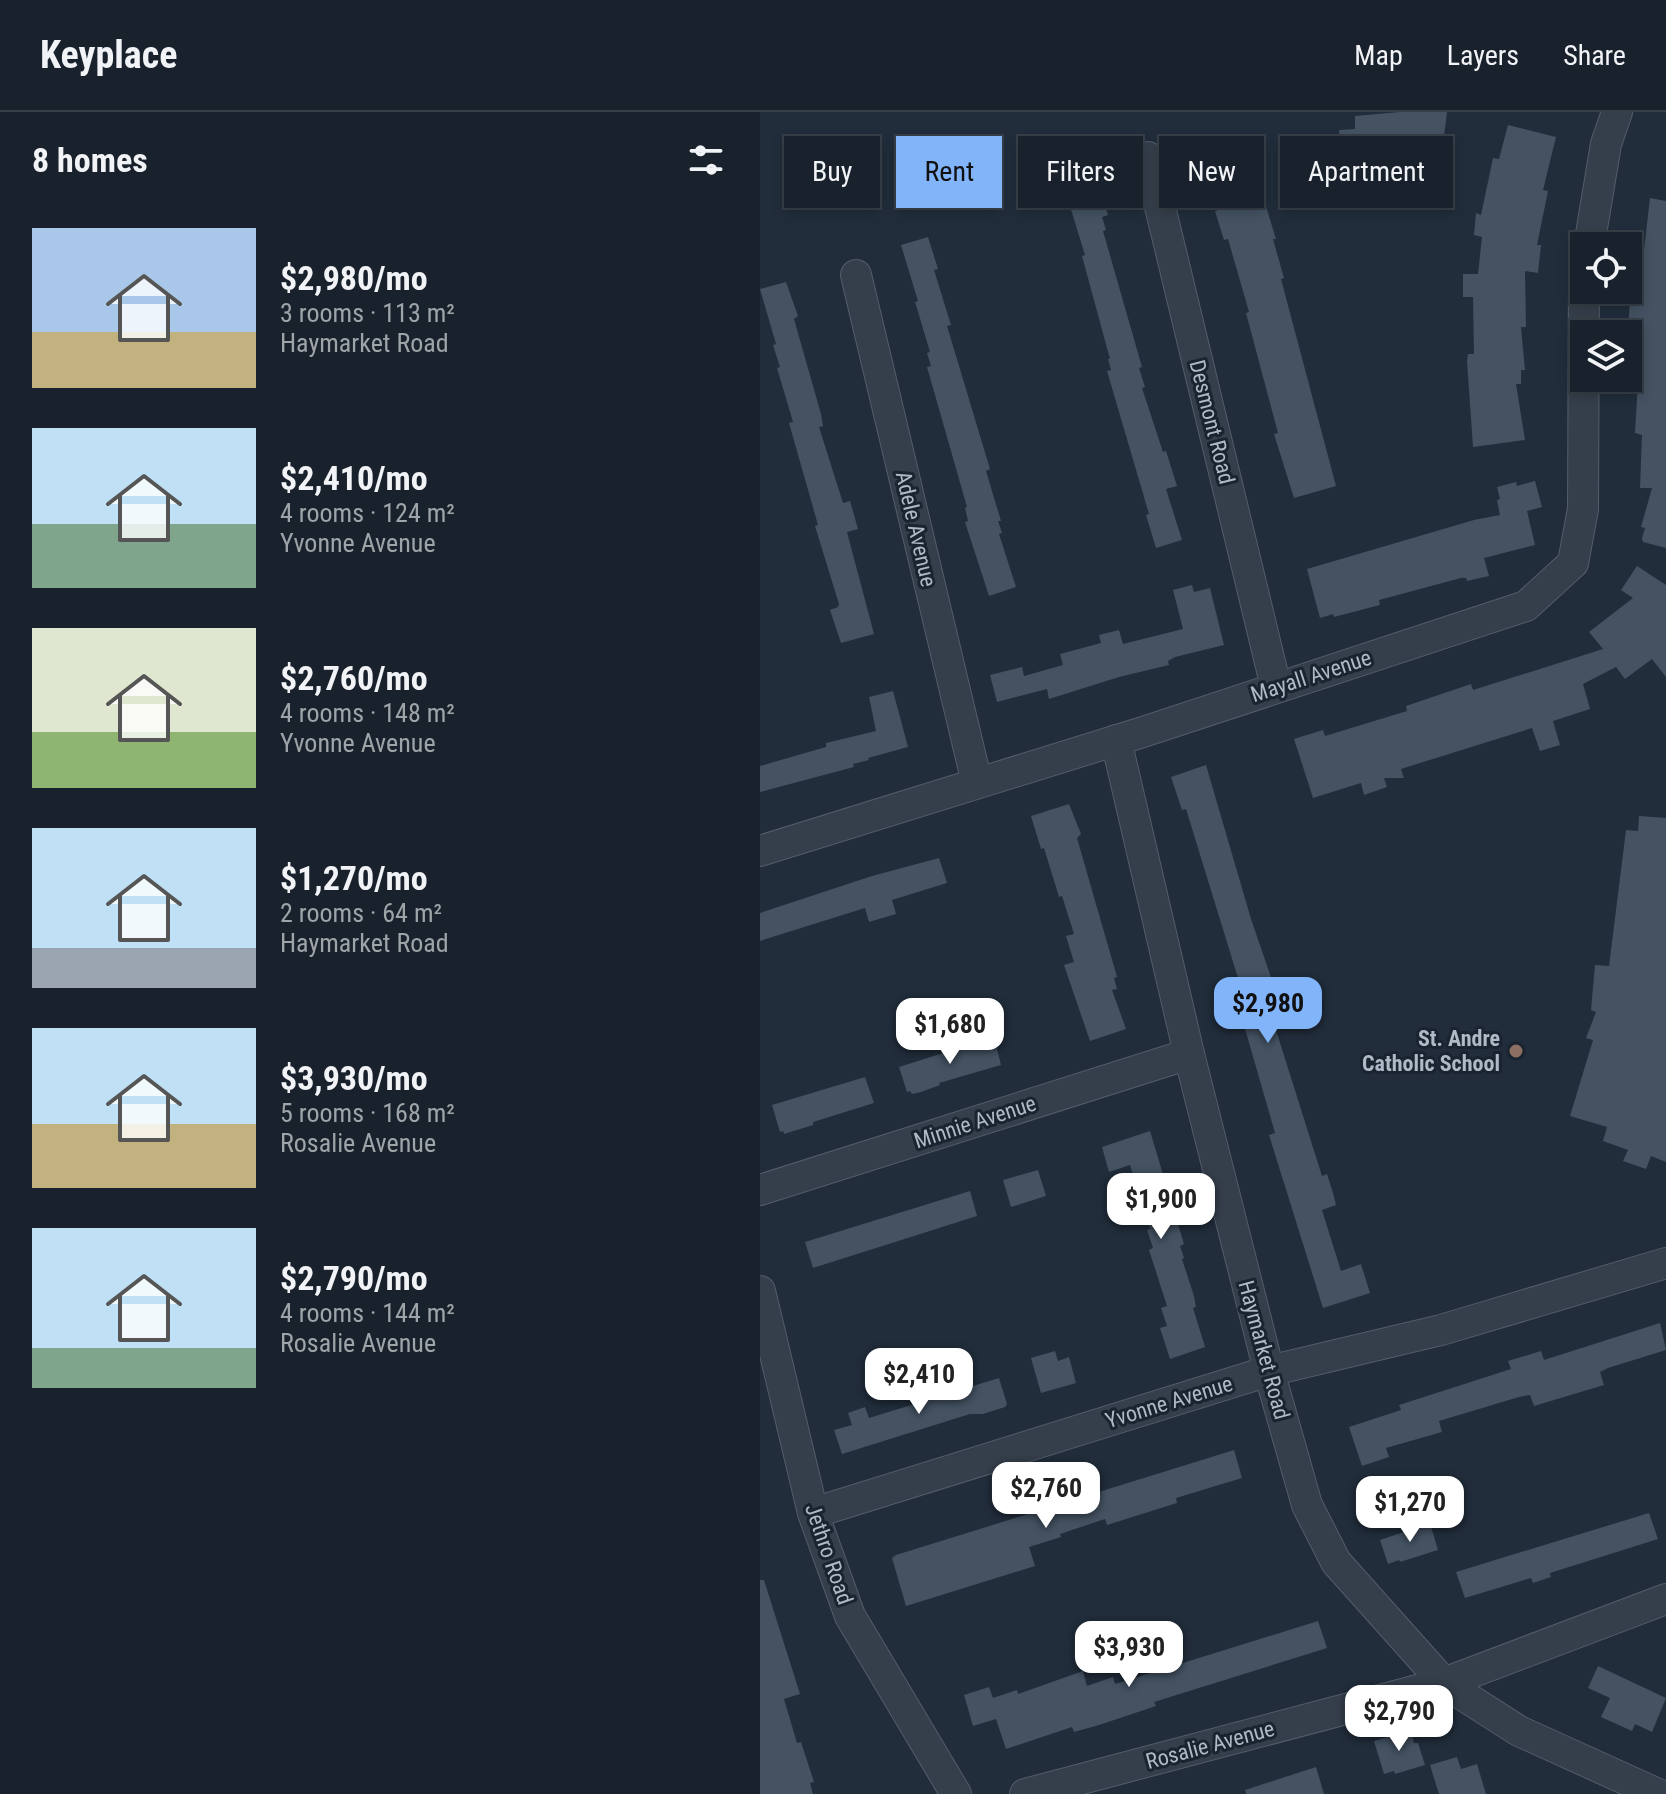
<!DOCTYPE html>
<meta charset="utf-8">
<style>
body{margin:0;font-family:"Roboto Condensed",sans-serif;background:#262f38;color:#f1f3f6;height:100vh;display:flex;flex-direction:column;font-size:30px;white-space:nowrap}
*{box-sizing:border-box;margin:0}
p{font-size:26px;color:#9fa4a9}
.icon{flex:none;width:44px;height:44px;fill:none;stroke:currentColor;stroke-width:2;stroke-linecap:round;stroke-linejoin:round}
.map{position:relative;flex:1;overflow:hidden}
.details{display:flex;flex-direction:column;background:#19222c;width:760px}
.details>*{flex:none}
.guide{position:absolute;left:24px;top:24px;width:760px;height:72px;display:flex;gap:16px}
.tools{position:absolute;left:810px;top:120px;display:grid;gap:16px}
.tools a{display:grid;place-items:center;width:72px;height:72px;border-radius:0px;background:#19222c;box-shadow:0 4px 12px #0003,0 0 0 2px #373f48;font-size:40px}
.price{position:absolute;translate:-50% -68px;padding:0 18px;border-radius:16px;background:#fff;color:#222;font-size:26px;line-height:52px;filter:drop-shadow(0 2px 4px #0008)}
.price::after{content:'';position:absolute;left:50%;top:48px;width:24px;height:18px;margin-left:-12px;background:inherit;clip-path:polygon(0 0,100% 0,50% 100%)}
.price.selected{background:#82b4fa;color:#111}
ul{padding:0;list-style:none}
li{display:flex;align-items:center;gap:24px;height:200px;padding:0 32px}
li span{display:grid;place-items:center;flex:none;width:224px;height:160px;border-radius:0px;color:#555}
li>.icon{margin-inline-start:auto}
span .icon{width:96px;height:96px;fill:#fffc;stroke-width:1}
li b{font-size:34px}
h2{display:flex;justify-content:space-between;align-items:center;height:96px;padding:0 32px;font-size:34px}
.chip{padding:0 28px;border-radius:0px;background:#19222c;box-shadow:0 4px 12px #0003,0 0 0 2px #373f48;font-size:28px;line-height:72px}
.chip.selected{background:#82b4fa;color:#111}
header{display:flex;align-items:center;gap:48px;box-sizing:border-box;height:112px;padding:0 40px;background:#19222c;border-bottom:2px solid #373f48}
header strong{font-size:38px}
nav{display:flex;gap:44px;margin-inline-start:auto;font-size:28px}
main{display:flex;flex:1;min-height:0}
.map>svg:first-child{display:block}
</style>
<header>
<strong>Keyplace</strong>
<nav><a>Map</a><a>Layers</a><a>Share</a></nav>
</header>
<main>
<section class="details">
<h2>8 homes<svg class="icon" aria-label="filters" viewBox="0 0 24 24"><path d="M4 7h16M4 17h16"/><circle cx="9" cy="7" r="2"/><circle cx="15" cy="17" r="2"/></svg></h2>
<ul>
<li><span style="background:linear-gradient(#a9c7e8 65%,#c2b280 0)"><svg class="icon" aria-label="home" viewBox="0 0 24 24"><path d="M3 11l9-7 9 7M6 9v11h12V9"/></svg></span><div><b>$2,980/mo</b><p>3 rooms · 113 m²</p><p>Haymarket Road</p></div></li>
<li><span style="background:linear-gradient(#bfe0f5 60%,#7fa58c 0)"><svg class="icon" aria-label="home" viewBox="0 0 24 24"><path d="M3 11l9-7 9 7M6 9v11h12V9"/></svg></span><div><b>$2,410/mo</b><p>4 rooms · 124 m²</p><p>Yvonne Avenue</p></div></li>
<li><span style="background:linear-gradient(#dfe7d0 65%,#8fb573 0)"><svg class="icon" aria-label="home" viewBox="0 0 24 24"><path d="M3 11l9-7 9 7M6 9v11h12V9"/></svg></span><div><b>$2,760/mo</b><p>4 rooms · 148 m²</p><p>Yvonne Avenue</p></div></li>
<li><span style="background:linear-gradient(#bfe0f5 75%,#9aa5b1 0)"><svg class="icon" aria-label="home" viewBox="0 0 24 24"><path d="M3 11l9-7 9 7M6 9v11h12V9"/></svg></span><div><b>$1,270/mo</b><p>2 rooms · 64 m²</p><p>Haymarket Road</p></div></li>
<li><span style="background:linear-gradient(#bfe0f5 60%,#c2b280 0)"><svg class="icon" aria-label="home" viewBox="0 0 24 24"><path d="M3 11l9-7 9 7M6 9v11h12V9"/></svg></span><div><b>$3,930/mo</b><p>5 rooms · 168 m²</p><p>Rosalie Avenue</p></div></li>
<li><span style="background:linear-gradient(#bfe0f5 75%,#7fa58c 0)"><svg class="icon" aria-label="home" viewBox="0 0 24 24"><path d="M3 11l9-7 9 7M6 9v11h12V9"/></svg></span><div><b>$2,790/mo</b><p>4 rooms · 144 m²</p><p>Rosalie Avenue</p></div></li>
</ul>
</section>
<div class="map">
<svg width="906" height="1682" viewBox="0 0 906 1682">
<rect width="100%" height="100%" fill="#212d3b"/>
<g fill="#445262">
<path d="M640,0h47l-4,33 -16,-2 -3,28 -49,-7 1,20 -34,2 -3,-56 16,-1v-13z"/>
<path d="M748,13l48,12 -13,53 5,1 -11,54h4l-3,28 -13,-2 1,56h-5l4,43h-4v14h-5l9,56 -52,7 -6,-86 1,-7h6l-1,-57h-10v-23h15l4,-37 -8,-2 2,-22 5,2 12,-57 6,1z"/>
<path d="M488,22l9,29 -4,1 23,75h-3l11,39 -3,1 55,207 -42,12 -20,-64 4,-1 -32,-120 3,-1 -21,-73 -4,1 -9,-29 11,-3 -20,-61z"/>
<path d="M336,83l1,4 6,-1 5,17 -6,2 4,13 -3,1 39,136 -3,1 6,19 -3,1 21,64 3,-1 11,35 -11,3 16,51 -26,8 -10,-33 3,-1 -42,-143 4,-1 -3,-11h2l-28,-103 3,-1 -16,-52z"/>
<path d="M890,86l16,3v347l-23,-6 -1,-4 3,-10 -4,-1 11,-39h-12l2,-53 -7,-2 3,-51h-7l2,-53 -5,-1 2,-27 8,1z"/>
<path d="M168,125l10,32 -4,1 17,55 -4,1 43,143 -4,2 15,50h-3l4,12 -3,1 17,53 -27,9 -24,-74 3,-1 -3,-13 2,-1 -40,-140 4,-1 -4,-13 3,-1 -14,-47 -1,-3 3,-1 -17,-56z"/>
<path d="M26,170l12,34 -4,3 27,95 2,12 -4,1 24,76 7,-2 8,28 -11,3 27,102 -33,9 -11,-33 8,-3 1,-3 -24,-78 3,-1 -29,-102 4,-1 -16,-54 3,-1 -7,-22 3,-1 -16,-55z"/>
<path d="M775,369l7,26 -15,4 8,34 -51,13 5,18 -22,5 -1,-3h-5l-82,22 1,5 -46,12 -1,-3 -13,4 -13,-49 167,-49 26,-5 -3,-15 3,-1 -3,-12 19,-5 1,4z"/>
<path d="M877,454l29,19v92l-14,-18 -27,20 -9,-12 -33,17 7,25 -37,12 7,24 -20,6 -8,-23 -131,41 3,9h-20l3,9 -23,8 -3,-12 -48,15 -19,-59 29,-9 2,6 82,-25 -1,-5 65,-22 2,6 130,-41 -14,-17 44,-34 -12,-8z"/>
<path d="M432,473l2,7 16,-4 14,57 -49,12 -7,4 1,4 -50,12 -70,22 -2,-10 -50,13 -7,-27 32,-8 2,9 39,-11 -3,-11 41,-11 -2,-8 20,-5 4,14 60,-15 -10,-39z"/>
<path d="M133,579l15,56 -40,11 1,2 -16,4 1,3 -94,25v-26l66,-19v-4l50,-12 -7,-34z"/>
<path d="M446,653l45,154 25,73 -11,3 57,181 5,-2 6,19 3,12 -14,5 19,61 20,-7 9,29 -47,15 -54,-173 6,-2 -44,-153 7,-2 -52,-169 -4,1 -11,-33z"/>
<path d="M309,692l12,30 -4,4 40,139 -3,1 3,11 -5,1 14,39 -36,12 -26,-76 10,-3 -8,-26 8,-2 -12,-38 -3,1 -15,-49 -3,1 -10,-33z"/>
<path d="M879,704l27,2v344l-15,-6 -5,13 -23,-8 5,-11 -25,-9 4,-14 -37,-11 23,-76 -7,-2 10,-26 -5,-2 4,-45 14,1 17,-136 12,1z"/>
<path d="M179,746l8,25 -55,17 4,14 -27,8 -4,-14 -105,33v-28l112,-37z"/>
<path d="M234,926l7,27 -62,18 1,2 -19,7 -9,2 -2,-3 -3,1 -8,-25 60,-19 -1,-2z"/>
<path d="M105,965l9,26 -61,19v3l-29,9 -1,-3 -3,1 -8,-27z"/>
<path d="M390,1019l34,113 -4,2 4,12 -2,1 12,37 2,11 -3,1 12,39 -35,12 -10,-31 7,-2 -6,-18 6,-2 -18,-56 4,-2 -6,-18 3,-1 -20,-64 -21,7 -7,-25z"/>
<path d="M278,1058l8,26 -35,11 -8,-27z"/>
<path d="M210,1079l7,25 -164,52 -8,-26z"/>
<path d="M900,1211l6,27 -58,18 -8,4 4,13 -70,21 -4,-11 -11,2 -80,24 3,11 -56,16 3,9 -27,9 -13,-39 52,-17 -2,-5 112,-36 -3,-8 33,-10 3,9z"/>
<path d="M295,1239l3,10 11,-4 7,26 -35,10 -10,-35z"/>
<path d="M239,1266l8,26 -2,3 -22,7h-13l-128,40 -8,-24 18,-5 -4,-12 17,-6 4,11z"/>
<path d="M474,1338l8,28 -66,20 1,5 -70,22 -2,-6 -45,15 1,3 -32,10 6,19 -129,40 -14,-48 4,-3z"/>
<path d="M889,1401l9,26 -108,34 1,4 -18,6 -2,-5 -66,20 -9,-26z"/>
<path d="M670,1411l8,27 -38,12 -1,-2 -11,4 -8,-24z"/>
<path d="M0,1468h4l36,114 -16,5 13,44 4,-1 13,40 -4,1 3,11h-53z"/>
<path d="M558,1509l9,27 -173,54 2,4 -57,19 -25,7 -2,-5 -66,22 -10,-30 -23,7 -9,-31 25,-8 4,11 24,-8 1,4 65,-23 4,15 26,-9 2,7z"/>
<path d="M838,1554l68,32 -14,34 -17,-8 -3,7 -31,-14 9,-19 -22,-10z"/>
<path d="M651,1618l3,13h4l7,22 -30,9 -1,-3 -10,3 -10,-33z"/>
<path d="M697,1645l4,12 16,-5 9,30h-47l-9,-29z"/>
<path d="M556,1655l8,27h-78l-1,-4z"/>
</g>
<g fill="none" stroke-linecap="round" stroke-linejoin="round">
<g stroke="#535d69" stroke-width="32">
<g id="minor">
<path d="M388,45l128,530"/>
<path d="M829,134l17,-102 11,-32"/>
<path d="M96,163l121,508"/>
<path d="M356,628l73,314 80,317 38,134 29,57 108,121 75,48 139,63"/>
<path d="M0,739l383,-119 383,-126 47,-43 10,-54 1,-233"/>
<path d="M0,1078l429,-136"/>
<path d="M0,1179l53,222 37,103 106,178"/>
<path d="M53,1401l456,-142 172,-41 225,-67"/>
<path d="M265,1682l419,-111 222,-84"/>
</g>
</g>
<use href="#minor" stroke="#353f4b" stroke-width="30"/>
</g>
<circle fill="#8d6e63" stroke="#1a2430" stroke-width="3" cx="756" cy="939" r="8"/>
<g text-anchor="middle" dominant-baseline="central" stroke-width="6" stroke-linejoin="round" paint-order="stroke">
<g font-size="22" fill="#b0bac7" stroke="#1a2430">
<text transform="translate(452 310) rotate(76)">Desmont Road</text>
<text transform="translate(156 417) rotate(77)">Adele Avenue</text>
<text transform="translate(551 564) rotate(-18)">Mayall Avenue</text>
<text transform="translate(215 1010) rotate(-18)">Minnie Avenue</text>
<text transform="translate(504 1238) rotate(75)">Haymarket Road</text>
<text transform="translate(409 1290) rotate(-17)">Yvonne Avenue</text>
<text transform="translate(69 1442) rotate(71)">Jethro Road</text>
<text transform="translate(450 1633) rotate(-15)">Rosalie Avenue</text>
</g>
<g font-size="22" font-weight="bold" fill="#b0bac7" stroke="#1a2430" text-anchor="end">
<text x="740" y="926">St. Andre<tspan x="740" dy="25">Catholic School</tspan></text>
</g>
</g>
</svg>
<div class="tools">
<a><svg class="icon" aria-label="locate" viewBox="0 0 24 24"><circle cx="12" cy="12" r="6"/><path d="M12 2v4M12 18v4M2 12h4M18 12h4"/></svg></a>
<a><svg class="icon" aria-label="layers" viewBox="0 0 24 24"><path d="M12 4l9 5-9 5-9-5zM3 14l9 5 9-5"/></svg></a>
</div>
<b class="price selected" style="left:508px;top:933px">$2,980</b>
<b class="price" style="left:190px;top:954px">$1,680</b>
<b class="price" style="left:401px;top:1129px">$1,900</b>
<b class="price" style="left:159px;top:1304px">$2,410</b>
<b class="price" style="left:286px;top:1418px">$2,760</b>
<b class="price" style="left:650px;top:1432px">$1,270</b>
<b class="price" style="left:369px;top:1577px">$3,930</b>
<b class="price" style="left:639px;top:1641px">$2,790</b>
<div class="guide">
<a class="chip">Buy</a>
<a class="chip selected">Rent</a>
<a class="chip">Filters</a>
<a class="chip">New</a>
<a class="chip">Apartment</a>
</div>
</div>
</main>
